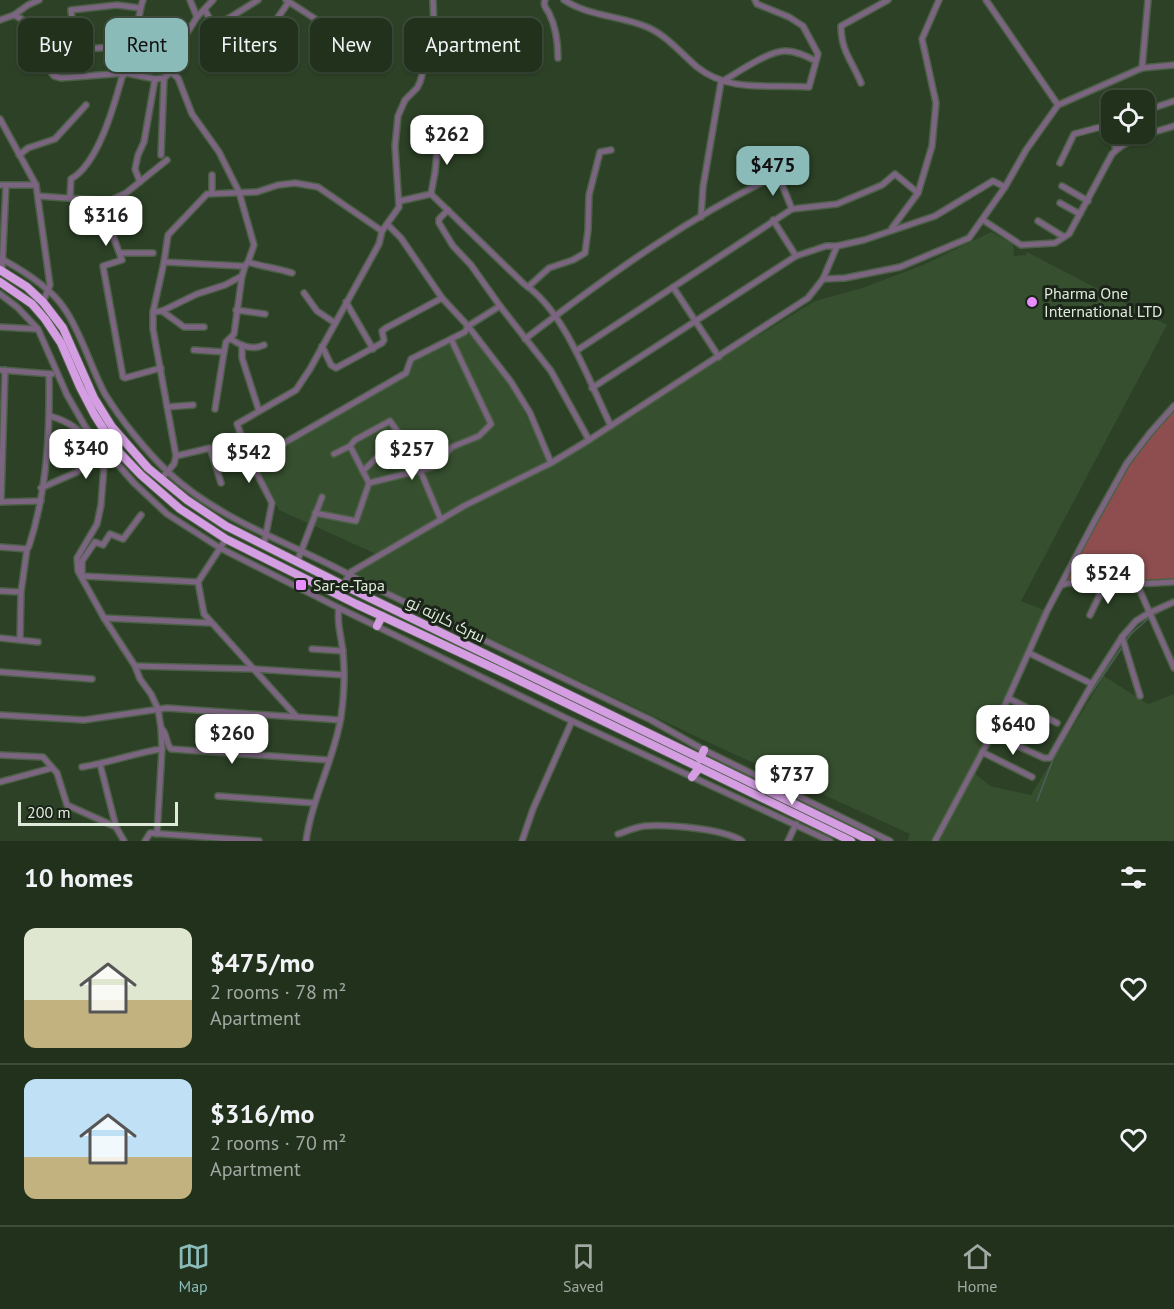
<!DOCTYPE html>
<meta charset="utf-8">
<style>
body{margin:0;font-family:"PT Sans",Cairo,sans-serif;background:#2d3d29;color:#f1f3f6;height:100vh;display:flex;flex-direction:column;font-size:22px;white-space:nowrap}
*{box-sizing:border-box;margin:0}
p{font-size:20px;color:#a2a9a3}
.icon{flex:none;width:33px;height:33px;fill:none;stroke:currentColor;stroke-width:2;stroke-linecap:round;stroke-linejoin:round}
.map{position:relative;height:841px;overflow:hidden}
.drawer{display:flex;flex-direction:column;background:#21311c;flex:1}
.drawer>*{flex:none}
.banner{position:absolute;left:18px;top:18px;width:600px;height:54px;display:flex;gap:12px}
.fabs{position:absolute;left:1101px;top:90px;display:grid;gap:12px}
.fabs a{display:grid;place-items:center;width:54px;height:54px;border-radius:12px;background:#21311c;box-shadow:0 2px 4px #0004,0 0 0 2px #3e4c3b;font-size:30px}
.scale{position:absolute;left:18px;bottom:15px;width:160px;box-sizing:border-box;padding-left:6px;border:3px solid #deebdb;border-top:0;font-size:16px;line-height:21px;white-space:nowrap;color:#deebdb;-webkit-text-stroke:4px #1b2418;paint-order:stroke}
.price{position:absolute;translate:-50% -51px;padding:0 14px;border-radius:12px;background:#fff;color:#222;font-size:20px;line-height:39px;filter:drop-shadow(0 2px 3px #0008)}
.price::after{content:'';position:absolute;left:50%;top:36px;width:18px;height:14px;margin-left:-9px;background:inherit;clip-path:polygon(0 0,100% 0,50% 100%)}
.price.active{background:#8bbbb9;color:#111}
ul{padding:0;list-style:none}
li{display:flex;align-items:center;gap:18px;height:150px;padding:0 24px}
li+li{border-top:2px solid #3e4c3b}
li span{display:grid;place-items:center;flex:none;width:168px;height:120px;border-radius:12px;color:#555}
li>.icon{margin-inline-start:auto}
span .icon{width:72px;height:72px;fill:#fffc;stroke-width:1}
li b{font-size:26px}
h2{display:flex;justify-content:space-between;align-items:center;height:72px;padding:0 24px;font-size:26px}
.chip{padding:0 21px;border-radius:12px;background:#21311c;box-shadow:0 2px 4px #0004,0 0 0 2px #3e4c3b;font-size:21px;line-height:54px}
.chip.active{background:#8bbbb9;color:#111}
.tab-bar{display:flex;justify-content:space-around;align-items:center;height:84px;border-top:2px solid #3e4c3b;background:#21311c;font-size:16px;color:#a2a9a3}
.tab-bar a{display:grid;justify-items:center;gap:3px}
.tab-bar .active{color:#8bbbb9}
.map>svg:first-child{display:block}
</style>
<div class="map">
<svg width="1174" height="841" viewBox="0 0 1174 841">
<rect width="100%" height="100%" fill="#2c4126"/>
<path fill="#364f2f" d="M991,232l22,12 1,12 12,-1 1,-3 140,73 -146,276 26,10 -18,42 -57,118 18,15 41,9 73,-119 44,28 26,-10v147h-267l3,-7 -198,-90 -361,-172 25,-18 -97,-44 -22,-42 4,-10 145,-85 5,-14 59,-25 43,57 19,35 14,35 86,-49 183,-111 47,-13 61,-23z"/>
<path fill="#8e4e4f" d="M1174,406v176l-112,3 65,-122z"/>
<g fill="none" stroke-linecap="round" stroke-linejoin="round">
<g stroke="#4f5e5a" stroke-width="1.5">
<path d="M1154,615l14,-8"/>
<path d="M1126,641l5,-7 19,-17"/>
<path d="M1063,740l18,-32 42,-62"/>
<path d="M1037,801l18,-47"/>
</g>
<g stroke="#4c6047" stroke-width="8">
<g id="minor">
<path d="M190,0l7,17"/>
<path d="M286,0l31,20"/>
<path d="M545,0c-2,6 1,8 4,13 7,14 9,29 9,45"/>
<path d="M564,0c26,17 55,15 83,27 19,8 35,27 50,40 32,26 74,17 112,20l9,-33 -15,-28 -14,-9 -32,-13 -2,-4"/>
<path d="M986,0l72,105"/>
<path d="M205,10l19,36 16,17"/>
<path d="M14,15l14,-10 11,-5"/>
<path d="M0,20l14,-5 15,8 16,20 5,9v19l4,5 7,2 65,-5 29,6 9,-1 7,-6 13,-34 13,-21 16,-17"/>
<path d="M213,28l45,-28"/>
<path d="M260,43l28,-40"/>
<path d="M75,50l-4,-40 46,-5 23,3"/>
<path d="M50,52l85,-7"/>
<path d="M1142,68l6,-68"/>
<path d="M171,72l7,6 14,36 27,38 20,40 15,53 -6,17"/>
<path d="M861,83c-9,-22 -20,-32 -20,-57l47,-26"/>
<path d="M1144,111l30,-10"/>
<path d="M0,119l36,66 14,100 -7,17"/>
<path d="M1112,134l4,16"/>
<path d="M19,155l9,-7 27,-9 31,-34"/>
<path d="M161,155l3,-77"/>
<path d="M1060,163l14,-29 38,-10"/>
<path d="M212,175v17"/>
<path d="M778,175l14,34"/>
<path d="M140,182l-5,-13 3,-14 6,-13 11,-63"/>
<path d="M0,185h36"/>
<path d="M1062,186l26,15"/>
<path d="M431,194l4,-22 4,-39"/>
<path d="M38,196l71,5 17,-8 41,-33"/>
<path d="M70,198l1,-19c27,-15 43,-73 51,-102 17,-16 13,-56 21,-77"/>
<path d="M400,201l31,-7 93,90c41,27 65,98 87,142"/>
<path d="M100,202l22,58 -19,6 20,111 2,1 36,-10"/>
<path d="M1060,203l20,11"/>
<path d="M448,210l-9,9v4l14,23 18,19 29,41 51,65 38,69"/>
<path d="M701,217l2,-30 18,-105c16,-9 47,-31 64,-31 11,0 21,5 31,10"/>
<path d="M773,220l23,36"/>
<path d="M983,220l38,25 34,-2 14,-9 43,-80c17,-17 40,-21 62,-28"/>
<path d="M1038,221l26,16"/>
<path d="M387,224l14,14 41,60 26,28 43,56 19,31 21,50"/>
<path d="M892,228l26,-35 14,-47 4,-43 -14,-64 17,-39"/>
<path d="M120,253h33"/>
<path d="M0,258c22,12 50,29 64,50 17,24 27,60 41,86 16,26 41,57 63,78 54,51 130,73 193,109l290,139 53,30 186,91"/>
<path d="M164,262l77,4h4l3,-4c15,5 29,6 44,11"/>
<path d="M2,271l4,-86"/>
<path d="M823,279l22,-1 55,-11 69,-29 36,-51 21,-37 32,-45 84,-37 32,-3"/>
<path d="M528,287l21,-19 24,-8 12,-7 3,-23 1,-35 11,-43 11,-2"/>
<path d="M673,287l46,70"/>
<path d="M304,293l13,18 18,12"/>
<path d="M0,294l17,13 21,22 29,66 19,33 48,55 33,31 53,34 119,60 233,113 258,120"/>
<path d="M346,302l27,47"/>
<path d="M236,310l29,4"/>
<path d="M162,311l22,16h20"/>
<path d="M153,312l9,-1 35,-17 28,-9 17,-9 3,-10"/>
<path d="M0,327l37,2"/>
<path d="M231,339c10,7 21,12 33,6"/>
<path d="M525,339c85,-65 174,-130 272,-173"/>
<path d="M242,345v13l17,53"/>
<path d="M322,346l9,19 5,3 46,-25 2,-3 -2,-9 4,-3 56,-30"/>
<path d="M194,350l30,2"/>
<path d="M576,351l216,-142 45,-5 45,-19 13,-11 23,19"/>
<path d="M0,370l52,4"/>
<path d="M592,388l204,-132 30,-10h11"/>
<path d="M167,407l26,-2"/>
<path d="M215,409l9,-57 2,-10 8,-8 8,-58"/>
<path d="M50,416c24,7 29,15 46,33"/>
<path d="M400,435l20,35 21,50"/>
<path d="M350,446l5,-6 35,-19 10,14 -37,36"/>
<path d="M107,451l-3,15 -3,39 -4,19 -20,34 1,13 26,47 31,48 5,13 11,15 7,15 3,19 1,21 -5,85"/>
<path d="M334,454l16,-8 19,37"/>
<path d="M176,456l34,-8 11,35"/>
<path d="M251,462l155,-89 5,-14 54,-27 3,-6 32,-20"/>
<path d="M161,479l13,-15 2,-8 -23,-127v-17l11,-50 4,-27 39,-41 50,-2 21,-7 17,-2 23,4 64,44"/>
<path d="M41,488l36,-16 19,-23 14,-9"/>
<path d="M0,502l41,-1"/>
<path d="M1,502l4,-132"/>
<path d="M315,513l41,8 13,-38 64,-16 19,-20 27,-11 12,-12 -40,-85"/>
<path d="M141,515l-18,24 -13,-5 -7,11 -8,-3 -13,19v15l116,6"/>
<path d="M226,539l-28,43 6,32 92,102"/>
<path d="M264,544l8,-41 -21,-41 -14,-38 59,-34 14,-21 69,-125 3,-13 17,-24 -4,-61 3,-30 7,-16 12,-12 3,-6 14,-51 -1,-31"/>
<path d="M0,547l27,2"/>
<path d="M297,562l25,-65"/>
<path d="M1137,584l37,84"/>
<path d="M343,585l8,-13 113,-66 87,-43 38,-23 219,-142 15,-19 14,-33 27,-6 71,-24 58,-35 12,6"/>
<path d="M1062,585l6,-2 69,1 37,-2"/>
<path d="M0,591l21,1"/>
<path d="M1090,615l15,-31"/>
<path d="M104,618l107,5"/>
<path d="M1122,637l18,59"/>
<path d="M0,638l38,4"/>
<path d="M20,639l1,-47 6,-43 2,-3c18,-55 21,-115 20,-172"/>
<path d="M312,649l31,2"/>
<path d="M1029,653l63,31"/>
<path d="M135,666l119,3 90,6"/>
<path d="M0,672l92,7"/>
<path d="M1008,698l49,25"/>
<path d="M0,715l84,5 83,-12 173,12"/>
<path d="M161,728c7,6 4,14 10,21l157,11"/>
<path d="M992,734l52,24h6l42,-74 30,-47 14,-16 13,-8 25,-11"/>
<path d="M982,752l50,25"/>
<path d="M0,755l43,2 14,16 10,32 49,22 8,14"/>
<path d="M100,764l16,63"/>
<path d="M82,767c27,-4 52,-14 80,-18"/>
<path d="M0,782l52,-14"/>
<path d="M218,796l96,7"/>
<path d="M618,834c9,-3 18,-7 27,-8 22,-2 80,3 97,15"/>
<path d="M145,841l5,-8 109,8"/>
<path d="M306,841c6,-43 28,-81 35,-124 3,-21 4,-43 2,-64 -1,-15 -7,-30 -4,-45"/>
<path d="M522,841l11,-32 39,-88"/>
<path d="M788,841l8,-17"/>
<path d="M935,841l57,-107 55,-123 47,-89 33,-59 23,-30 24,-27"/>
</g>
</g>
<g stroke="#4c6047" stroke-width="10">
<g id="highway">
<path d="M0,270l27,17 16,15 20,26 31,70 18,29 36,41 39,32 39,26 117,59 528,256"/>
<path d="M0,282l32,22 13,15 16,24 19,44 14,27 22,35 25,26 39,34 46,30 130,65 148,69 347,168"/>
<path d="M377,626l5,-10"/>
<path d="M700,759l4,-9"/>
<path d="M692,777l7,-9"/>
</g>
</g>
<use href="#minor" stroke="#7c6581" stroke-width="5"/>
<use href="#highway" stroke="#d59ee3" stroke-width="8"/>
</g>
<g fill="#e88eff" stroke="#1b2418" stroke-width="2">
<circle cx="1032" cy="302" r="6"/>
<rect x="295" y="579" width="12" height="12" rx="3"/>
</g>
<g text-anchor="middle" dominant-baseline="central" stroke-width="6" stroke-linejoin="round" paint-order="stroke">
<g font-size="16" fill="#deebdb" stroke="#1b2418" text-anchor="start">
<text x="1044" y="293">Pharma One<tspan x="1044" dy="18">International LTD</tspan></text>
<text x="313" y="585">Sar-e-Tapa</text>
</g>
<g font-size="16" fill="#deebdb" stroke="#1b2418">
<text transform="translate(446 619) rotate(26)">سرک کارته نو</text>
</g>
</g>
</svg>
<div class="fabs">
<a><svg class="icon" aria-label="locate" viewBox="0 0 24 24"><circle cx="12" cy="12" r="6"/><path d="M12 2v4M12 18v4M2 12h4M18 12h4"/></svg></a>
</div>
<div class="scale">200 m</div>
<b class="price" style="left:447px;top:166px">$262</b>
<b class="price active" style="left:773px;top:197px">$475</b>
<b class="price" style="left:106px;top:247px">$316</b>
<b class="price" style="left:86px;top:480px">$340</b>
<b class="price" style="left:412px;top:481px">$257</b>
<b class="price" style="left:249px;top:484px">$542</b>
<b class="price" style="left:1108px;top:605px">$524</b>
<b class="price" style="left:1013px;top:756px">$640</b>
<b class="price" style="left:232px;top:765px">$260</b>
<b class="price" style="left:792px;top:806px">$737</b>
<div class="banner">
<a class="chip">Buy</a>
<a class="chip active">Rent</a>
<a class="chip">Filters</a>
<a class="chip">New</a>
<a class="chip">Apartment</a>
</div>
</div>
<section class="drawer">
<h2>10 homes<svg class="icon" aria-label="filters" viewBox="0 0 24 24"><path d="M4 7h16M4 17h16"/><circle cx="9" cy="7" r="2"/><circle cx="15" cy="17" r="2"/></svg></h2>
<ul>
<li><span style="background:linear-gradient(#dfe7d0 60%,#c2b280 0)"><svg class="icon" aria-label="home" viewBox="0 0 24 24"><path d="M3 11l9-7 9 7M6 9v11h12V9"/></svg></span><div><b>$475/mo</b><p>2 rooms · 78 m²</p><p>Apartment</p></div><svg class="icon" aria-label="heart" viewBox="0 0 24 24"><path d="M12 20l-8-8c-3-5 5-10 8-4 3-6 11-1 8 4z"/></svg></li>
<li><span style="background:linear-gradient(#bfe0f5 65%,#c2b280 0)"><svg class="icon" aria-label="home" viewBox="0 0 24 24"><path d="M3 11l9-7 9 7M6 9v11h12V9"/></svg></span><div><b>$316/mo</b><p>2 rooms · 70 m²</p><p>Apartment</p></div><svg class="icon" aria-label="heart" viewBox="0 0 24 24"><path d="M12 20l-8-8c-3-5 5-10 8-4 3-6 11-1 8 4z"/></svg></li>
</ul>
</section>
<nav class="tab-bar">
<a class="active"><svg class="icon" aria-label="map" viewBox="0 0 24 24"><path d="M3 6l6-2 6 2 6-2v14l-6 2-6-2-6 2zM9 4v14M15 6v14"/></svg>Map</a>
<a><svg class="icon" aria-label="saved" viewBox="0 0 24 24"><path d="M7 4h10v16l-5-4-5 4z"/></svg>Saved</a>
<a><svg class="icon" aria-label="home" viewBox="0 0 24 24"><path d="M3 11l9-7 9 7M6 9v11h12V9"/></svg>Home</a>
</nav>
